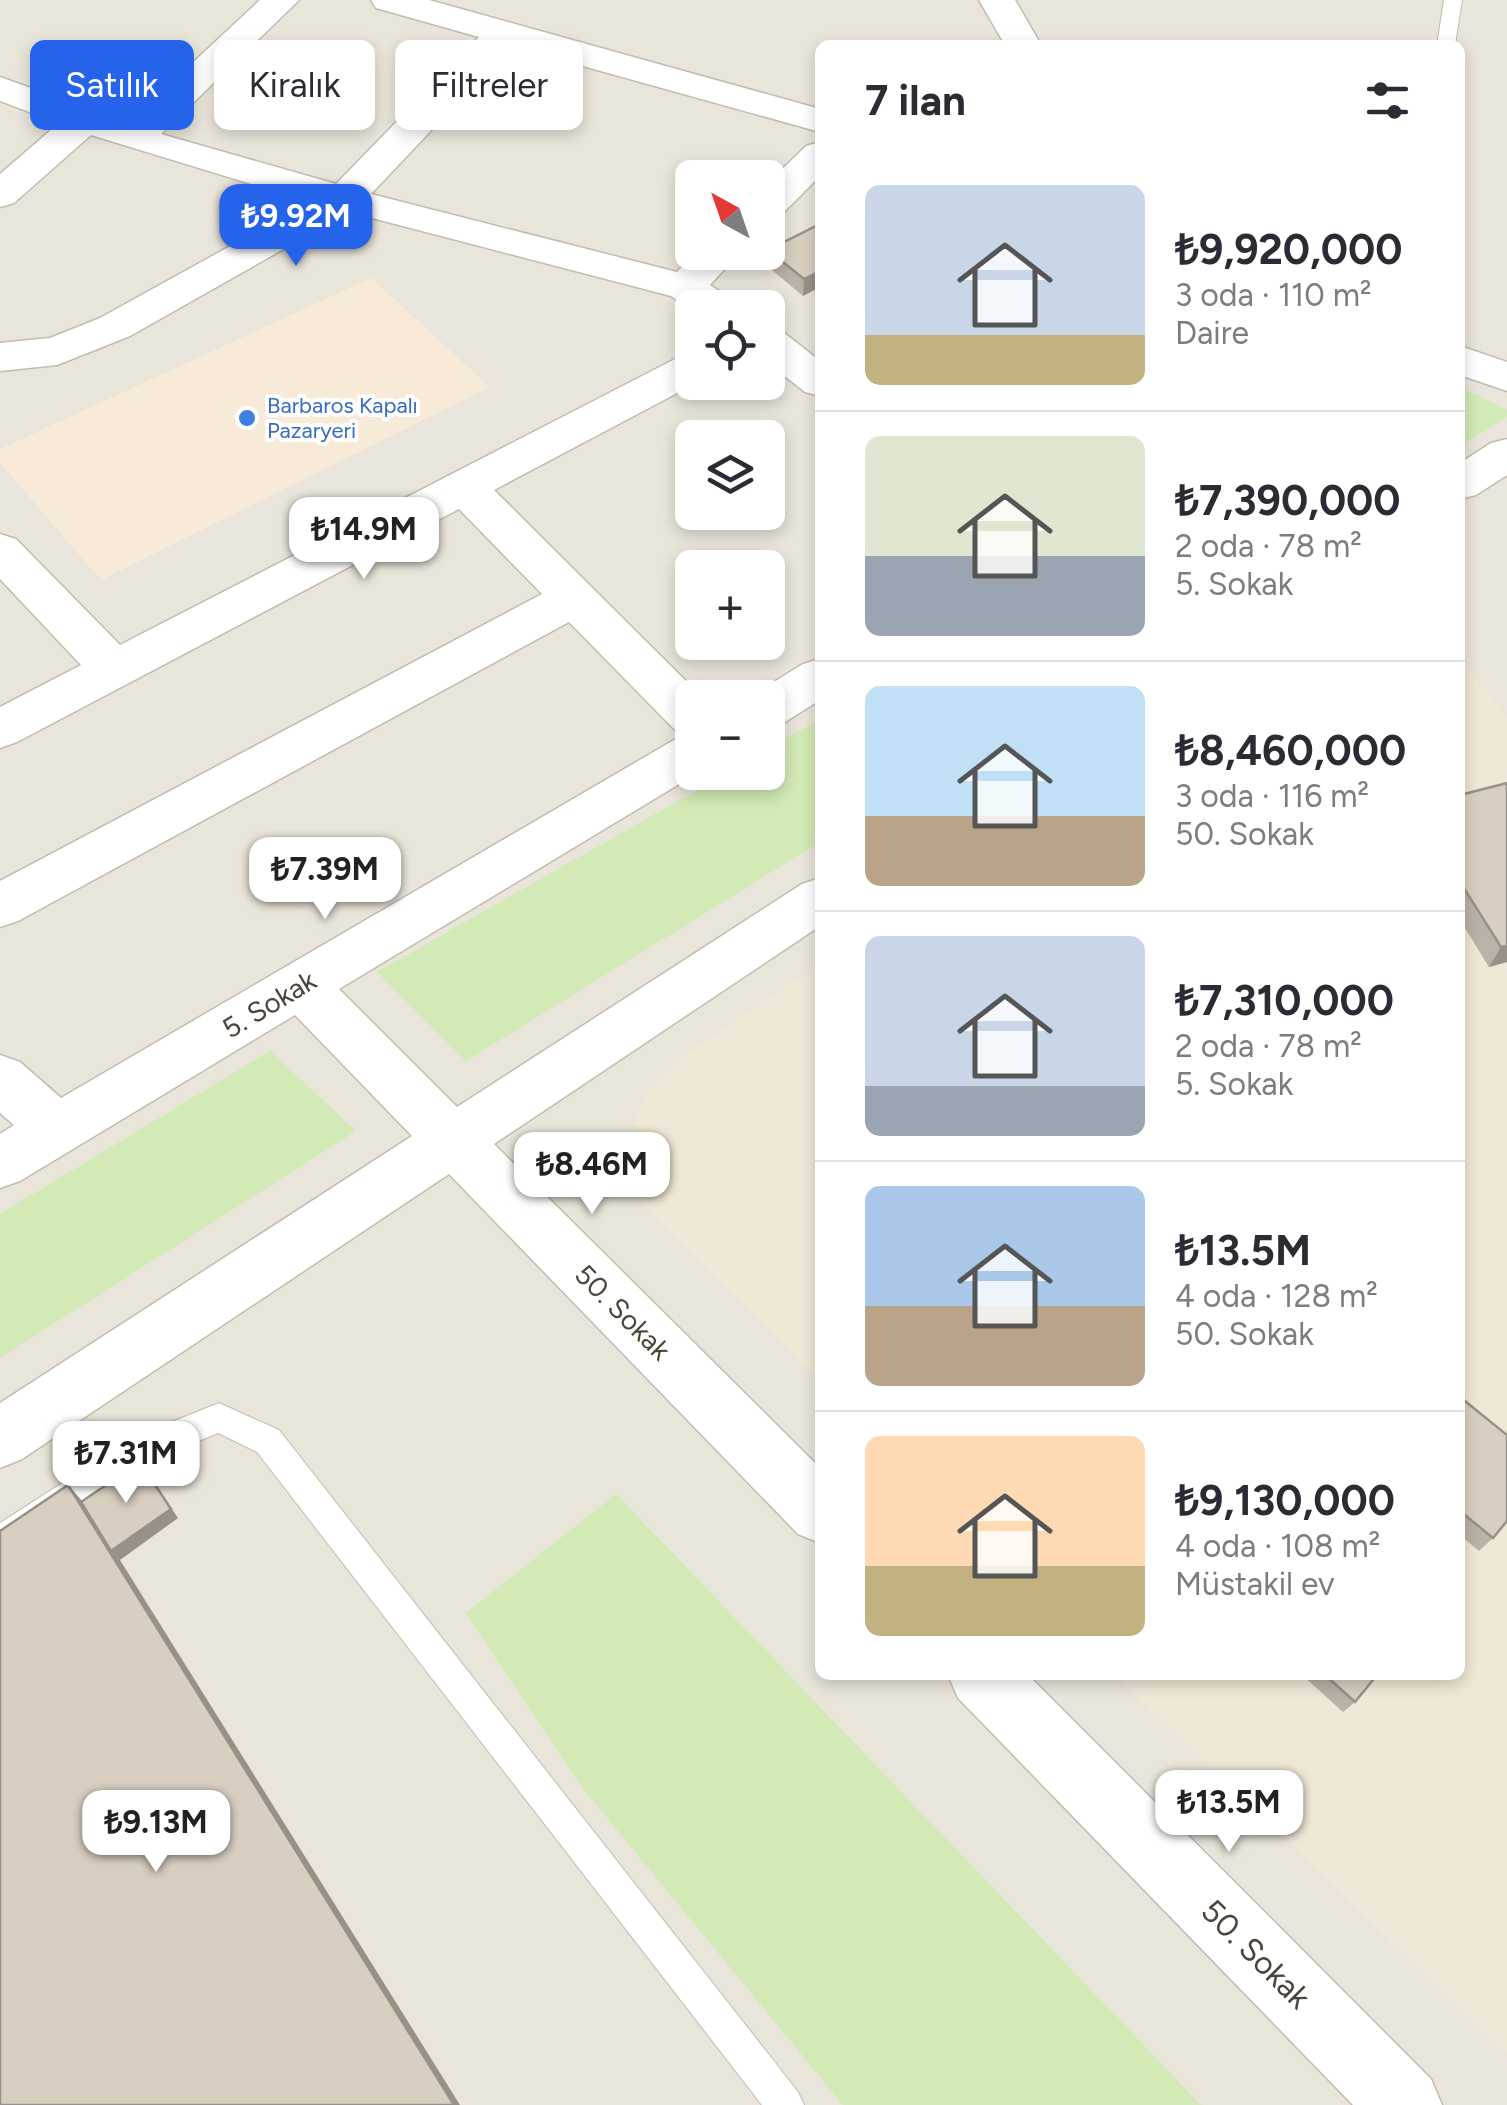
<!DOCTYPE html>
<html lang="tr">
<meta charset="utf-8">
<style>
body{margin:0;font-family:Figtree,sans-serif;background:#f7f7f7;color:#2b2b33;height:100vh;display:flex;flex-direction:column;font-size:38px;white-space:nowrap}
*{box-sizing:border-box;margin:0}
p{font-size:32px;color:#7c7c81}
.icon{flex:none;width:55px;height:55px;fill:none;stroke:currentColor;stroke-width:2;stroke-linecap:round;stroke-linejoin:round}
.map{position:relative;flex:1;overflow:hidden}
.sheet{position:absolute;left:815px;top:40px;width:650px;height:1640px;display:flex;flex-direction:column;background:#fff;border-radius:15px;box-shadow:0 5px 15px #0003}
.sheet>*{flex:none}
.hud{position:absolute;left:30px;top:40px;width:635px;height:90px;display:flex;gap:20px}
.needle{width:65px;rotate:320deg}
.buttons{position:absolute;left:675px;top:160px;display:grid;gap:20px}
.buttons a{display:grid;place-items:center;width:110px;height:110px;border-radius:15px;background:#fff;box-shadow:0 5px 15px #0003;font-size:50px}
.price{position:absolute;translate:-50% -85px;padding:0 22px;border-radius:20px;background:#fff;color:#222;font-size:32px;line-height:65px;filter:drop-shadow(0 2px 5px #0008)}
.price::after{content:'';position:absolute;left:50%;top:60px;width:30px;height:22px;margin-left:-15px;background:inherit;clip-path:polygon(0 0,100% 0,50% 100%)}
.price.selected{background:#2563eb;color:#fff}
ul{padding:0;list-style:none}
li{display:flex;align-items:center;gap:30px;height:250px;padding:0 50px}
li+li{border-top:2px solid #e1e1e2}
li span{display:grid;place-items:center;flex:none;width:280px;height:200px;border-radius:15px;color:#555}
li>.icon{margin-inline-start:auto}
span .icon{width:120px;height:120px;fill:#fffc;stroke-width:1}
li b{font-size:42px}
h2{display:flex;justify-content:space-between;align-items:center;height:120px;padding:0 50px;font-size:42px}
.chip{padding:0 35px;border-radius:15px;background:#fff;box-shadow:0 5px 15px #0003;font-size:35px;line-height:90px}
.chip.selected{background:#2563eb;color:#fff}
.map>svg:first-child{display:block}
</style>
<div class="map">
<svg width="1507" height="2105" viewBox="0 0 1507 2105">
<rect width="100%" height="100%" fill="#f6f3ec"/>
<path fill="#eae5da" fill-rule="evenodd" d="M0,0h1507v2105h-1507zM820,45h640v1630h-640zM692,178h76v74h-76zM692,308h76v74h-76zM692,438h76v74h-76zM692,568h76v74h-76zM692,698h76v74h-76z"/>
<path fill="#f7ead8" d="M371,278l119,109 -389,193 -101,-117v-14z"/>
<g fill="#efe8d6">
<path d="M1460,658l47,58v1337l-391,-378h344z"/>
<path d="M820,964v417l-182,-181 -16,-47 23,-56 38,-41z"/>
</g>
<g fill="#d2eab5">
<path d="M1460,387l47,23v7l-47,29z"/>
<path d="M820,719v123l-354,219 -89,-89 350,-199 41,-1v-23z"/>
<path d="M270,1051l86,80 -356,227v-144z"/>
<path d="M616,1494l585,611h-358l-258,-314 -119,-178z"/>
</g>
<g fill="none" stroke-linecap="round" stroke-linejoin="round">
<g stroke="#c2bbae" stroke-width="2">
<g id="service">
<path d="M1444,0h18l-7,45h-18z"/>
<path d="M219,1403l60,27 519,662 6,13h-42l-505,-653 -39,-19 -62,26 -156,98v-34l134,-86z"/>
</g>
</g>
<g stroke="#c2bbae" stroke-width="3">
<g id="minor">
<path d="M260,0h39l-138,134 175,50 143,-147 -103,-29 -5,-8h58l391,109v23l-309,-86 -140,148 306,78 19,-20h44l-30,33 18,12 5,11h-41v3l-21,-15 -322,-84 -219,124 -73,29 -57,6v-28l50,-5 50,-20 210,-116 -219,-67 -77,68 -14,4v-33l59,-51 -59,-22v-24l128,46z"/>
<path d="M979,0h36l26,45h-36z"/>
<path d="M820,142v34l-38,38 -14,3v-34l38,-37z"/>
<path d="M768,328l15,4 37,29v35l-15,-4 -37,-29z"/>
<path d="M1460,346l47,16v29l-47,-16z"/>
<path d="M692,354v28h6l-204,108 209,208h-11v74h7l-360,217 118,118 345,-223 18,-6v48l-326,218 326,324v75l-22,-9 -349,-360 -427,285 -22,9v-65l412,-267 -117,-121 -275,166 -20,7v-54l14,-9 -14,-12v-58l20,7 41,36 613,-358 16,-5 -15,-5 -106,-108 -551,299 -18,6v-46l542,-287 -83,-85 -442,233 -17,6v-41l81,-42 -81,-86v-45l16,5 104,106 557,-287z"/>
<path d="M1507,439v36l-31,20 -16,4v-36l31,-20z"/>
<path d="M820,659v41l-35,22 -17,5v-29l-17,-2 52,-32z"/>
<path d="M948,1675h80l403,404 11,26h-89l-395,-407z"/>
</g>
</g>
<use href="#service" fill="#fff" fill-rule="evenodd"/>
<use href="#minor" fill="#fff" fill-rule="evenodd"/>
</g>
<g fill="#bab2a6">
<path d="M820,224l-17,72 -36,-30 1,-16z"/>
<path d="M1507,783v179l-18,5 -29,-47v-125z"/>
<path d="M1460,1397l33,141 -14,13 -19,-16z"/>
<path d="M1302,1675h75l-22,27 -12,10z"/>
</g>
<g fill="#979187">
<path d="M820,271v16l-17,9 1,-17z"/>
<path d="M1507,946v16l-18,5 12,-20z"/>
<path d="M140,1462l38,56 -58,42 340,545h-6l-386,-620 16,18z"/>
</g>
<g fill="#d8cfc1" stroke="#979187" stroke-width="2.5">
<path d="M820,224v47l-16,8 -36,-29z"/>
<path d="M1507,783v163l-6,1 -41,-65v-87z"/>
<path d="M1460,1397l47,38v86l-14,17 -33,-27z"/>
<path d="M140,1462l31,47 -60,42 -30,-49z"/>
<path d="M68,1485l386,620h-454v-574z"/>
<path d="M1325,1675h52l-22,27z"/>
</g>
<circle fill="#3f7fe0" stroke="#fff" stroke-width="4" cx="247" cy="418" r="10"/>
<g text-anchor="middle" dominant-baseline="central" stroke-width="8" stroke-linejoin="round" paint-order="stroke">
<g font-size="22" fill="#366cbe" stroke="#fff" text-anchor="start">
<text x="267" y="405">Barbaros Kapalı<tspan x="267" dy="25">Pazaryeri</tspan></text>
</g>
<g font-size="28" fill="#4b4439" stroke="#fff">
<text transform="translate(269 1004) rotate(-31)">5. Sokak</text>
<text transform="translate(623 1312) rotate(45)">50. Sokak</text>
</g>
<g font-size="32" fill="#4b4439" stroke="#fff">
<text transform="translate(1256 1954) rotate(45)">50. Sokak</text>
</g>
</g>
</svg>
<div class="buttons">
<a><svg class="needle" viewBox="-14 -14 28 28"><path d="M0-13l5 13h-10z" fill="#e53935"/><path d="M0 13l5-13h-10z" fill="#7c7c81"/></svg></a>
<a><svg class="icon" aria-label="locate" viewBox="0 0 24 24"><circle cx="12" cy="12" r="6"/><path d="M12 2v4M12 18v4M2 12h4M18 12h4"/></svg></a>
<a><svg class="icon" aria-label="layers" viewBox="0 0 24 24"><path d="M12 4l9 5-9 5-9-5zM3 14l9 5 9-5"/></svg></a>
<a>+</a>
<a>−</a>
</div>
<b class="price selected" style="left:296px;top:269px">₺9.92M</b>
<b class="price" style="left:364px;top:582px">₺14.9M</b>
<b class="price" style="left:325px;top:922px">₺7.39M</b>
<b class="price" style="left:592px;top:1217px">₺8.46M</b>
<b class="price" style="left:126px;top:1506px">₺7.31M</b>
<b class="price" style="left:1229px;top:1855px">₺13.5M</b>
<b class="price" style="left:156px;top:1875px">₺9.13M</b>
<div class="hud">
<a class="chip selected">Satılık</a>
<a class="chip">Kiralık</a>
<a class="chip">Filtreler</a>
</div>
<section class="sheet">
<h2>7 ilan<svg class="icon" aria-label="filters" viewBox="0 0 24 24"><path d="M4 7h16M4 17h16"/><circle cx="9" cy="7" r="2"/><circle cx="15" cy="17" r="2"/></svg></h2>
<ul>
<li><span style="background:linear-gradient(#c9d6e8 75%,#c2b280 0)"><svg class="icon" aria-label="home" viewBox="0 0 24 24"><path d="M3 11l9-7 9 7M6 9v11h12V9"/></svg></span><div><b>₺9,920,000</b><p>3 oda · 110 m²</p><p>Daire</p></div></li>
<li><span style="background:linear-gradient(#dfe7d0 60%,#9aa5b1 0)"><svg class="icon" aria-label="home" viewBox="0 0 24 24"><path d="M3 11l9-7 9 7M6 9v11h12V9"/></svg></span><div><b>₺7,390,000</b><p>2 oda · 78 m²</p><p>5. Sokak</p></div></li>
<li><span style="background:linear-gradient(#bfe0f5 65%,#b9a48a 0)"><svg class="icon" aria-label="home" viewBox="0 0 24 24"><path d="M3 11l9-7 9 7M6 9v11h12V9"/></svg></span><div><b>₺8,460,000</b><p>3 oda · 116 m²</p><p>50. Sokak</p></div></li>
<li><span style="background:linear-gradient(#c9d6e8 75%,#9aa5b1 0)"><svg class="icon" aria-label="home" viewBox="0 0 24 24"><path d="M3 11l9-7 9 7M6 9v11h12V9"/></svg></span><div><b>₺7,310,000</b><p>2 oda · 78 m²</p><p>5. Sokak</p></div></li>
<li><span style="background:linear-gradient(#a9c7e8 60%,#b9a48a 0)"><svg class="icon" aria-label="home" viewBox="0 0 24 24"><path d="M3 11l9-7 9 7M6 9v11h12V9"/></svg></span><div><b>₺13.5M</b><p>4 oda · 128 m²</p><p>50. Sokak</p></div></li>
<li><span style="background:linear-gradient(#ffd9b3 65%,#c2b280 0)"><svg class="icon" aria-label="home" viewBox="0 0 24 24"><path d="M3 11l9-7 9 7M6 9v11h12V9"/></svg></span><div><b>₺9,130,000</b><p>4 oda · 108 m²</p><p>Müstakil ev</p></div></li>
</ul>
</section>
</div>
